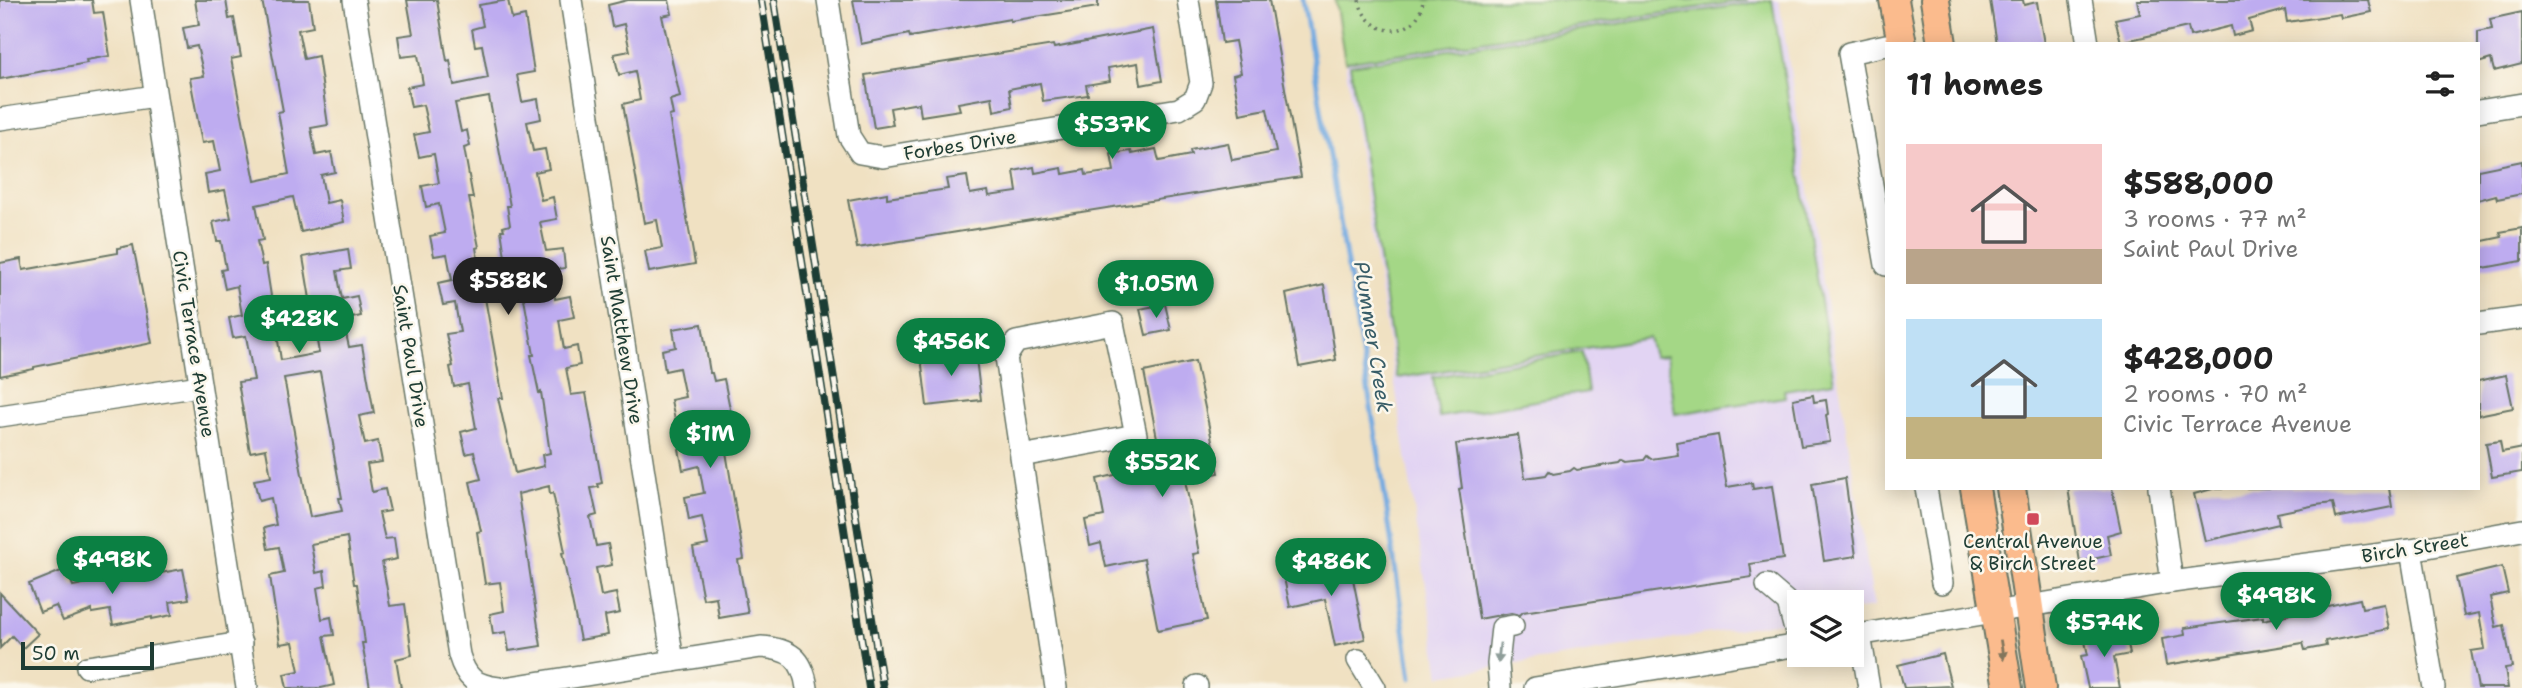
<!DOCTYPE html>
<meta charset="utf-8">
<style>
body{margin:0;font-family:"Shantell Sans",sans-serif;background:#f2f2f2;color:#222;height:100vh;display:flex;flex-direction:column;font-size:26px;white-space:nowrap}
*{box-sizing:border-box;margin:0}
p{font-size:23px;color:#767676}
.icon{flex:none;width:38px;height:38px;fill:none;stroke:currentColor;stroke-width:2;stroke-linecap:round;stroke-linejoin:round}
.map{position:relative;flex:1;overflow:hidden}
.panel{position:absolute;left:1885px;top:42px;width:595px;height:448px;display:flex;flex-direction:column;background:#fff;border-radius:0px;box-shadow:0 4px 18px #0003}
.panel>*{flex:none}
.buttons{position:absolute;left:1787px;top:590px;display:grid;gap:14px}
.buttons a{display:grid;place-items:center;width:77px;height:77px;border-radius:0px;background:#fff;box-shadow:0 4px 18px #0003;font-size:35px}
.scale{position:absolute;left:21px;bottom:18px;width:133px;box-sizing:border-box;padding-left:7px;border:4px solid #1f3d34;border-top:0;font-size:19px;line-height:24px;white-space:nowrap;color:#1f3d34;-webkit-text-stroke:5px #fbf7ec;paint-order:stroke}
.price{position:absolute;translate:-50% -60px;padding:0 16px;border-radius:24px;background:#0b8043;color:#fff;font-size:23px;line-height:46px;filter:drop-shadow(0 2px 4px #0008)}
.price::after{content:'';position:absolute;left:50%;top:42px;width:21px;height:16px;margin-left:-10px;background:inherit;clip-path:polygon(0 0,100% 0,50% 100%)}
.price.active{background:#222;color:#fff}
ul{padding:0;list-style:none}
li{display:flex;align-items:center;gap:21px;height:175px;padding:0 21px}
li span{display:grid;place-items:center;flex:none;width:196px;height:140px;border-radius:0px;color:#555}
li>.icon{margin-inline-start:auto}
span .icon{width:84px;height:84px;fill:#fffc;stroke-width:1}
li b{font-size:30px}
h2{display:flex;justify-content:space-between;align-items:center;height:84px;padding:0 21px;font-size:30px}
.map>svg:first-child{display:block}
</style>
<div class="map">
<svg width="2522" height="688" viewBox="0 0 2522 688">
<rect width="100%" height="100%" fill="#fbf7ec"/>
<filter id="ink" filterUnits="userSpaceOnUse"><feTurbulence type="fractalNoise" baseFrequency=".0143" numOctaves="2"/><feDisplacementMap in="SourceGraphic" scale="14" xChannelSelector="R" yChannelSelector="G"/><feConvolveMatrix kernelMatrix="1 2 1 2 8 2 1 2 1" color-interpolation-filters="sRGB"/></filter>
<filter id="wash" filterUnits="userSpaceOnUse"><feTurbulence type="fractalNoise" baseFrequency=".00686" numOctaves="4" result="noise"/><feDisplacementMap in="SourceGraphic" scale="28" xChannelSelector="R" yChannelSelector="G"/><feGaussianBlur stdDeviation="1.57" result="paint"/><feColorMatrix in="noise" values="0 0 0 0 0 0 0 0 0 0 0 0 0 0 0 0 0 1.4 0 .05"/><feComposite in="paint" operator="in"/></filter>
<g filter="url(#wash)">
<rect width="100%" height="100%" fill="#f0e1c2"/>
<path fill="#e2d4f3" d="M1748,0h31l95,607 -22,3v-8h-53v17l-359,57 -95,-614z"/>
<g fill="#a4d786" stroke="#628a5d" stroke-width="2">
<path d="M1335,0h413l-403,62z"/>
<path d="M1772,0l62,382 -50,8 1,7 -110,17 -9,-58 -12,1 -5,-19 -252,40 -47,-313z"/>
<path d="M1582,352l6,40 -149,25 -6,-40z"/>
</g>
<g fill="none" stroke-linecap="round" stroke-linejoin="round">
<path stroke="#71a9e0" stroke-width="5" d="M1303,0l76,455 32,223"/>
</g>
<g id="blocks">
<g fill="#beacf0" fill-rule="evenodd">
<path d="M0,0h92l2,13 9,-1 7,44 -24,4 1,3 -87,16z"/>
<path d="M195,0h31l3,19 5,-1 7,39 -10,2 24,122 34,-7 -11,-62 5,-1 -21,-111h47l4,27 -15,3 6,29 14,-3 10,69 -17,3 5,27 15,-3 4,20 -14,3 5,28 14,-3 4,22 -43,10 -8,-35 -37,8 7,35 -6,1 5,24 4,-1 15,96 38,-7 -16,-96 45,-8 3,20 -14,2 5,28 15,-3 4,20 -18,4 6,27 13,-2 12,68 -15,3 6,28 13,-3 4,21 -15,2 5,28 13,-3 5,22 -11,2 6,26 9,-1 3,21 -15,3 8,44 15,-2 7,51 -16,4 5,29h-31l-8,-45h3l-8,-59h-3l-7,-47 -36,7 5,29 8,-2 2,15 -9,2 5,31 9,-2 3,18 -10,1 10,49 -13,3h-34l-3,-14 15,-3 -6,-29 -13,2 -10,-68 14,-3 -5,-26 -11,2 -4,-21 12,-3 -5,-27 -12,3 -5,-21 17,-3 -5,-28 -16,3 -12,-70 16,-2 -8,-44 -13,2 -4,-20 13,-3 -5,-29 -12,3 -4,-19 5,-1 -5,-28h-4l-4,-19 18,-4 -6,-28 -17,3 -3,-19 15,-3 -6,-30 -12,2 -12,-65 14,-2 -7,-30 -10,2 -4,-20 16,-3zM320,372l14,77 -1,1 9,48h-3l3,13 -32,6 -26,-139z"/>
<path d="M407,0h30l10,61 3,-1 4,25 34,-7 -6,-33 -7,1 -3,-17 11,-3 -4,-21 29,-5 4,19 13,-3 9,56 -17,3 5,27 16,-3 3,20 -14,3 6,29 12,-2 4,20 -14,3 6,28 12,-3 4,22 -17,3 6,29 17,-2 2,19 -14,2 4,29 15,-3 4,21 -15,3 5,29 13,-3 3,19 -14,3 5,27 15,-2 16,90 -4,1 1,3 -8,1 6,27 -7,2 6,29 12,-2 4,21 -16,3 5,28 15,-3 4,20 -15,3 3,19 -28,5 -18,-87 3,-1 -12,-59 -3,1 -1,-8 -31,8 23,152 -32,5 -3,-19 -13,2 -3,-20 14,-3 -4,-29 -15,2 -8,-52 4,-1 -11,-49 11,-3 -7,-27 -8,2 -5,-22 15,-4 -8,-44 -14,3 -4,-20 3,-1 -7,-32 14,-2 -5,-29 -12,2 -5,-22 14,-3 -5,-26 -13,2 -4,-20 15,-3 -6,-29 -13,3 -4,-21 17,-3 -5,-29 -15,3 -5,-22 15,-3 -6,-27 -12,2 -4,-20 16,-3 -5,-29 -17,2 -3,-21 15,-2zM489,97l21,109h-3l3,19 -7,2 1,3h-3l7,47 12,-1 14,79h-3l8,38 2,-1 9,61 -8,2 2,11 -29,7 -17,-75h5l-27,-150 3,-1 -10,-49h4l-9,-50 6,-2 -3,-16 -6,2 -6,-29z"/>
<path d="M628,0h41l3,14 -10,2 18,81 -10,3 3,15 -4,1 26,148 -46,8 -4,-21 17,-3 -5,-28 -13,3 -21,-119 17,-4 -5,-29 -16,4 -5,-21 16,-3 -6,-27 -12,3 -4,-22z"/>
<path d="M853,0h245v7l-88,14v-2l-100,18 -1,-3 -48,10z"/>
<path d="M1216,0h53l32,177 -444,71 -9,-48 39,-7v5l61,-9 -2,-10 21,-3 3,18 18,-3 1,5 28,-4 -3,-21 20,-4 1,6 27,-5 1,6 22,-4 1,5 28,-4 -3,-17 20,-3 1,3 24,-5 3,12 32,-6 -1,-5 38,-7 4,17 44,-8 -9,-43 -27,5 -7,-39 8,-2 -6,-32 -13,2z"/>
<path d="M1990,0h33l1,5 13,-3 7,42h-47z"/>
<path d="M2137,0h231l3,12 -30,6 -1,-4 -53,8 -2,-12 -36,10 3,11 -19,5 -2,-10 -41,10 -2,-9 -67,15 -6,-23 25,-5z"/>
<path d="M2522,12v52l-28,7 -3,-12 -13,4v-31l14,-3 -2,-10z"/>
<path d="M1153,29l9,52 -21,4 -3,-22 -30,5 2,13 -24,4 2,10 -45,6 -3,-18 -31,6 3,18 -18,4 -2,-14 -34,6 2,7 -39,6 -2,-13 -29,5 3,17 -19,3 -9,-53 188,-30 1,3z"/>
<path d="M2522,161v33l-25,5 -1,-4 -18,5v-30z"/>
<path d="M2522,228v33l-44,8v-27l24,-5 -2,-5z"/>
<path d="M133,245l19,98 -118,24v2l-34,7v-113l21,-4 2,11 95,-17v-5z"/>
<path d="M1324,285l12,75 -37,7 -13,-73z"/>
<path d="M1165,304l6,26 -25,5 -6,-26z"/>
<path d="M702,324l8,49h2l2,8 10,-2 13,64 -12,3 19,113 -6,1 10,53 -29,5 -3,-21 -13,2 -10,-51 15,-3 -6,-28 -13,3 -4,-23 19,-4 -5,-27 -16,4 -4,-21 16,-3 -6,-28 -14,2 -4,-20 14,-3 -6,-29 -14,3 -3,-21 14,-3 -3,-18z"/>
<path d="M975,350l6,50 -54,6 -6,-49z"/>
<path d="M1195,361l24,112 -34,7 14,73 -6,1 14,66 -49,10 -14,-71 -38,8 -5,-24 -11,3 -5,-26 19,-4 -7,-37 31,-7 -2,-12 34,-7 -16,-81z"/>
<path d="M2506,375l7,33 -35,7v-34z"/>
<path d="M1813,395l1,7 12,-2 2,14 -2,1 4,27 -29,4 -8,-47z"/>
<path d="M1518,435l7,43 21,-3 3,-4 4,3 17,-3 4,-3 3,2 43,-7 3,-3 4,2 17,-2 3,-4 4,3 27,-4 -2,-13 42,-7 9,52 25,-4 1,6 19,-3 11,73 -33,5 2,13 -229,35 -3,3 -9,-2 -32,6 -20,-130 3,-1 -6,-44z"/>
<path d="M2500,441l2,11 20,-4v24l-30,5 -6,-34z"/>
<path d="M1845,478l11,78 -32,5 -12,-77z"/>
<path d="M2068,488h44l9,43 -14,4 4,20 -31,7z"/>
<path d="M2216,488h173l3,19 -56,11 -3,-15 -17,2 -39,8 2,11 -74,17 -11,-47z"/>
<path d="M1349,559l16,80 -30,7 -10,-47 -35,8 -6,-29 41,-9 -1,-5z"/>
<path d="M2502,567l6,26 -18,4 6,30 8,-2 8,42 -7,1 3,20h-30l-7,-37 14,-2 -6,-36 -15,3 -8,-38z"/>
<path d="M66,569l7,17 53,-11 1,4 56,-10 6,30 -19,3 2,13 -20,4v-2l-39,8 -3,-15 -18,3v-3l-29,11 -7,-15 -16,6 -11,-28z"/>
<path d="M0,593l38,41 -15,14 -11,-12 -12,12z"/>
<path d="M2360,599l2,9 22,-4 5,25 -64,12 1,5 -21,4 -2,-7 -137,22 -4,-26 23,-4 -1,-7 79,-11v3z"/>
<path d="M2125,629l5,25 -16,3 6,31h-32l-7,-32 7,-1 -4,-18z"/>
<path d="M1943,654l8,32 -47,2 -6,-23z"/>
</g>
</g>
</g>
<g filter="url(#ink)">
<use href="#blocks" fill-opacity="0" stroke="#687666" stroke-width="2"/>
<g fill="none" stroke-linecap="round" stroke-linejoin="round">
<g stroke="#687666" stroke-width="24">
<g id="minor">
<path d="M141,0l106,688"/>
<path d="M354,0l105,655c7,23 15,30 40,33"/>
<path d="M571,0l102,661"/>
<path d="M828,0l21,136 11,17 23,4 296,-48 16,-10 6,-16 -13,-83"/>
<path d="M2081,0l7,44"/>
<path d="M1886,45l-37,8 37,212"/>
<path d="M2478,111l44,-7"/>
<path d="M0,119l155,-23"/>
<path d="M2478,324l44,-6"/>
<path d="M0,416l200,-30"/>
<path d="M1021,456l115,-21 -23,-112 -97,19 -10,15 50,331"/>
<path d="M1926,488l16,95"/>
<path d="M2159,488l13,94"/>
<path d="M2411,550l23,138"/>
<path d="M1767,585l21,18 11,42"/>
<path d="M1860,635l9,53"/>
<path d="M1852,636l320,-54 239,-32 111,-20"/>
<path d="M1358,660l17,28"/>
<path d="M87,667l154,-24"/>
<path d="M1197,686v2"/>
<path d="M504,688l257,-41c29,2 42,11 46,41"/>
<path d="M1500,688l-2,-24 4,-36 11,-2"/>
<path d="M1535,688l264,-43"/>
</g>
</g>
<g stroke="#687666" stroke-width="32">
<g id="major">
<path d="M1894,0l8,44"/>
<path d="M1935,0l7,44"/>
<path d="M1975,488l33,200"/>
<path d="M2011,488l30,200"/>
</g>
</g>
<path stroke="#687666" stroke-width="3.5" stroke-dasharray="2 5" stroke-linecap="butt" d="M1359,0c8,40 60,40 64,0"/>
<use href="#minor" stroke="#fff" stroke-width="21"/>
<use href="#major" stroke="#fbbb8d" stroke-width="28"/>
<g stroke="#1f3d34" stroke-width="8">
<g id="rail">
<path d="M761,0l108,688"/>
<path d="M774,0l109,688"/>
</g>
</g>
<use href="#rail" stroke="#fbf7ec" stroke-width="5" stroke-dasharray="16" stroke-linecap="butt"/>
</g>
<defs><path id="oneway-solid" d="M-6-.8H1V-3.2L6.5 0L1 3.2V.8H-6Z" transform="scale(1.75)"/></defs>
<use fill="#82765c" href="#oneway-solid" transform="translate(2002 650) rotate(81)"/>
<use fill="#8f9e9a" href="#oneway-solid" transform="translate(1499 653) rotate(96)"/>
</g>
<rect fill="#d1495b" stroke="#fbf7ec" stroke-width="2.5" x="2026" y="512" width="14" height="14" rx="3.5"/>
<g text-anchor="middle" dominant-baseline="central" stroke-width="5" stroke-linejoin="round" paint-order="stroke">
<g font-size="19" fill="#1f3d34" stroke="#fbf7ec">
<text transform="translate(960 145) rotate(-9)">Forbes Drive</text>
<text transform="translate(622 330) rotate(81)">Saint Matthew Drive</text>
<text transform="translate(194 344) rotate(81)">Civic Terrace Avenue</text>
<text transform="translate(411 356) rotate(81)">Saint Paul Drive</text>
<text transform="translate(2415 548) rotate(-9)">Birch Street</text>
</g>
<g font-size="19" fill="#1f3d34" stroke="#fbf7ec">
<text x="2033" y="541">Central Avenue<tspan x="2033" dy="22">&amp; Birch Street</tspan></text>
</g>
<g font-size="21" font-style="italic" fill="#385d68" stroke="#fbf7ec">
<text transform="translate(1373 337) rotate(81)">Plummer Creek</text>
</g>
</g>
</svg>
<div class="buttons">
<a><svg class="icon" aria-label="layers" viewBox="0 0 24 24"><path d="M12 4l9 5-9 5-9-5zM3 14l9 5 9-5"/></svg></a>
</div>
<div class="scale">50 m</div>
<b class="price" style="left:1112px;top:161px">$537K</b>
<b class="price active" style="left:508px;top:317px">$588K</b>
<b class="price" style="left:1156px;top:320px">$1.05M</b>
<b class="price" style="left:299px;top:355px">$428K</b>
<b class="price" style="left:951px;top:378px">$456K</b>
<b class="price" style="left:710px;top:470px">$1M</b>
<b class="price" style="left:1162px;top:499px">$552K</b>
<b class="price" style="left:112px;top:596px">$498K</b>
<b class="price" style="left:1331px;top:598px">$486K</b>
<b class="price" style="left:2276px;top:632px">$498K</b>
<b class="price" style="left:2104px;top:659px">$574K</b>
<section class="panel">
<h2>11 homes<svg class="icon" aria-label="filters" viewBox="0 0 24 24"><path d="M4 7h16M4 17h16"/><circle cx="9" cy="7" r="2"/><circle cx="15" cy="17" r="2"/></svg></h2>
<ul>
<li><span style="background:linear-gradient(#f6c9c9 75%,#b9a48a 0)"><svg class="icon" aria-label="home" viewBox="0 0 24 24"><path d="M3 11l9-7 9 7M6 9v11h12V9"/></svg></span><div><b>$588,000</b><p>3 rooms · 77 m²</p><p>Saint Paul Drive</p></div></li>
<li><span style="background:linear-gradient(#bfe0f5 70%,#c2b280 0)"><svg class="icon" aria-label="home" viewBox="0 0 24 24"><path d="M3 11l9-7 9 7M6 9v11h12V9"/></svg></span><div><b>$428,000</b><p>2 rooms · 70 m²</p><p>Civic Terrace Avenue</p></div></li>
</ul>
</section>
</div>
